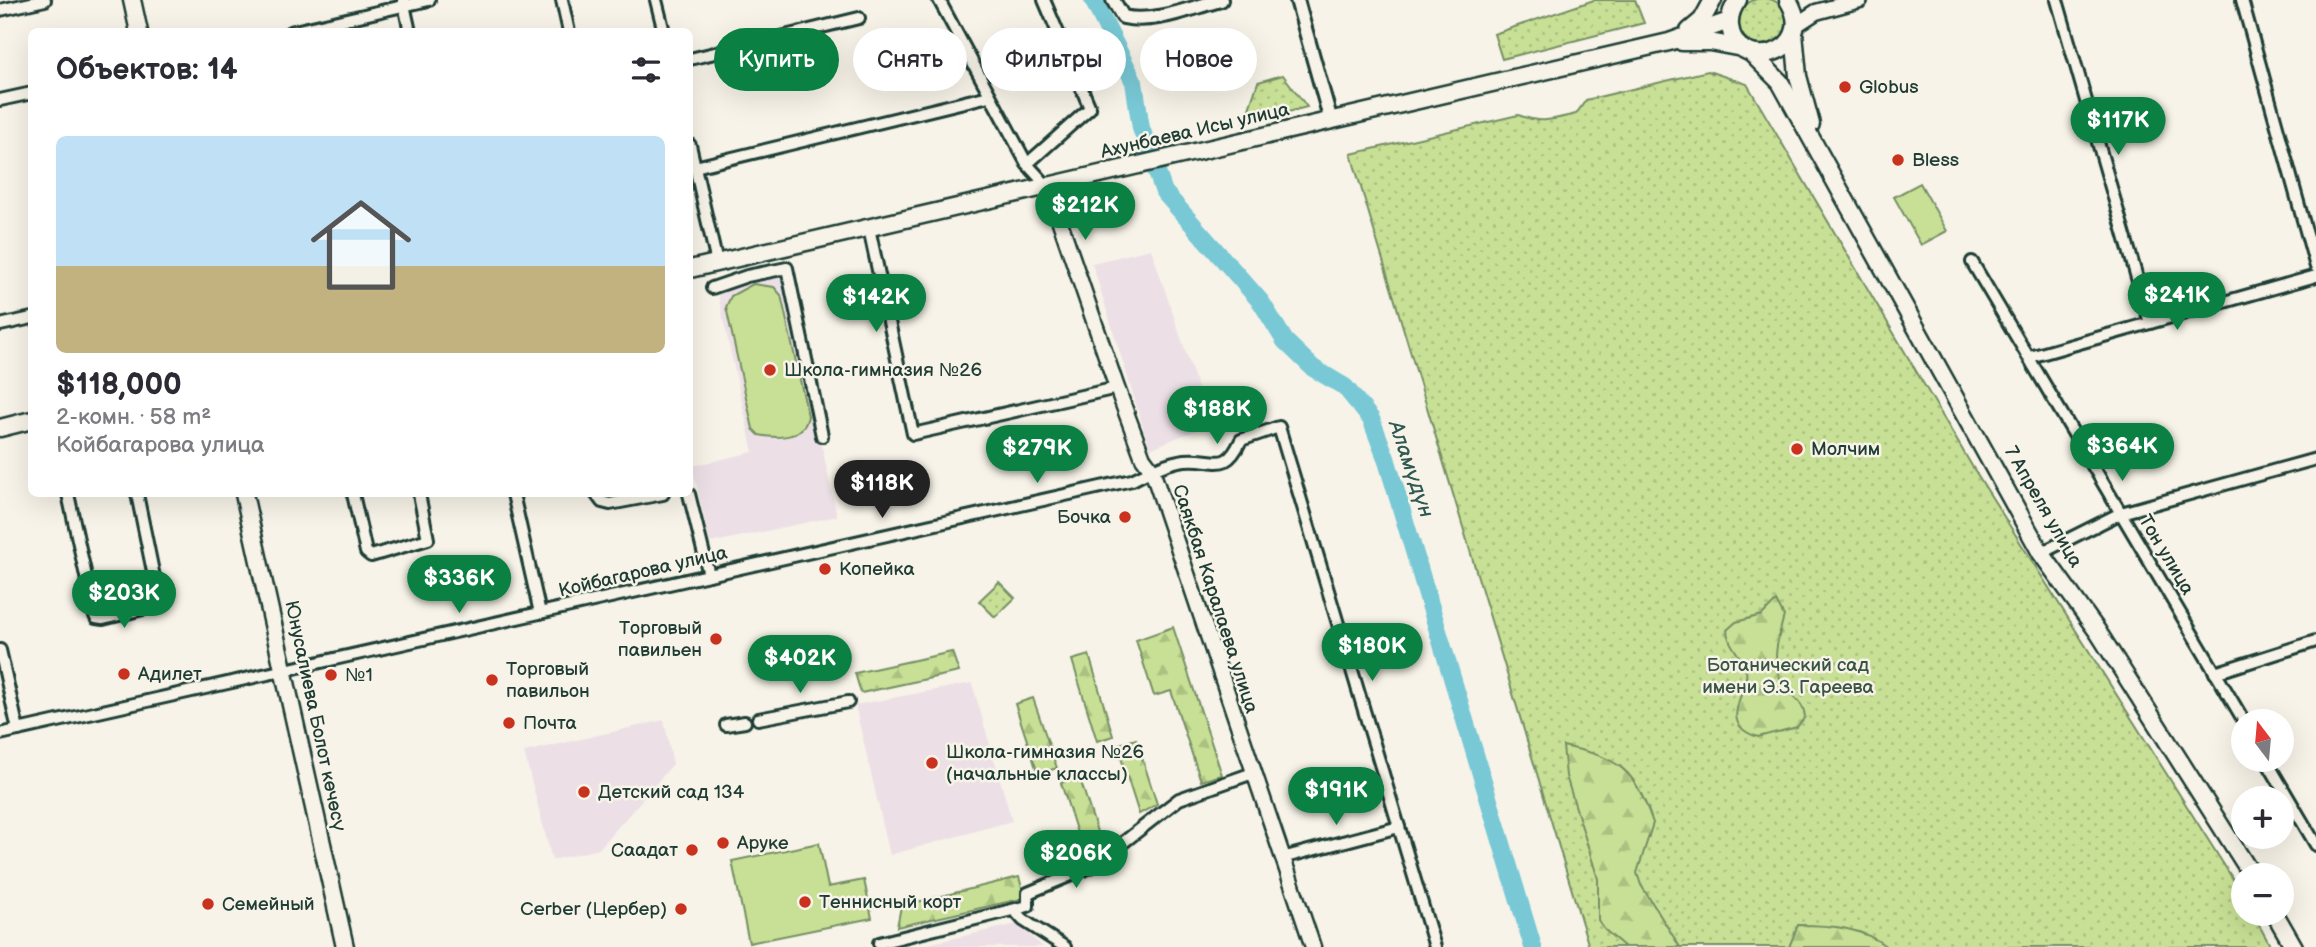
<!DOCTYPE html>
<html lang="ru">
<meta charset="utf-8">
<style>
body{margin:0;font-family:"Balsamiq Sans",sans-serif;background:#f7f7f7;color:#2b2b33;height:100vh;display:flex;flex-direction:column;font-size:26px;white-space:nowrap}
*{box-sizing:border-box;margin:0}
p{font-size:23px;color:#7c7c81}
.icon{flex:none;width:38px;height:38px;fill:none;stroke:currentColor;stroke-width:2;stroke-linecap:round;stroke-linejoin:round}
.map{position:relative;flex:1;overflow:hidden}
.panel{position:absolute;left:28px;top:28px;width:665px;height:469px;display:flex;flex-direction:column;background:#fff;border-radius:10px;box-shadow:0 7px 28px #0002}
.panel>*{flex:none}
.hud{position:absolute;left:714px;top:28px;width:665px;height:63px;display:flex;gap:14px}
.needle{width:46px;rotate:344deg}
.controls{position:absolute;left:2231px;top:709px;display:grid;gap:14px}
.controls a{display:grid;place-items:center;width:63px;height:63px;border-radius:50%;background:#fff;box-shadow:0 7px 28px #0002;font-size:35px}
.price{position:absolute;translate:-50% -60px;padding:0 16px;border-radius:24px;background:#0b8043;color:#fff;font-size:23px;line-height:46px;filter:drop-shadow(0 2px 4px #0008)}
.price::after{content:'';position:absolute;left:50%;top:42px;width:21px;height:16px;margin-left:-10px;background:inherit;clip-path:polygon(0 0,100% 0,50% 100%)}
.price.on{background:#222;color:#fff}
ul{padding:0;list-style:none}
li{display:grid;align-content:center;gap:14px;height:371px;padding:0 28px}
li+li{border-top:2px solid #e1e1e2}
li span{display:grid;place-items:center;height:217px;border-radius:10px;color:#555}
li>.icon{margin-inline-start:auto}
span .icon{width:126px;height:126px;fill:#fffc;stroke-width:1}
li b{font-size:30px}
h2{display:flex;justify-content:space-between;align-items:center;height:84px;padding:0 28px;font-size:30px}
.tag{padding:0 24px;border-radius:32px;background:#fff;box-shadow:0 7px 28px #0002;font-size:24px;line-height:63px}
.tag.on{background:#0b8043;color:#fff}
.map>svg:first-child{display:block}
</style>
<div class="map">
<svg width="2316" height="947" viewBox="0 0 2316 947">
<defs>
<pattern id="green-dots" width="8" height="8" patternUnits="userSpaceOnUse" patternTransform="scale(1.75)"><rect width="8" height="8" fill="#c8e095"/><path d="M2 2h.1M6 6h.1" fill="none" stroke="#abc181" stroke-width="1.8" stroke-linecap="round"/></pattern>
<pattern id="forest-firs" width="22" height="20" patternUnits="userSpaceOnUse" patternTransform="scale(1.75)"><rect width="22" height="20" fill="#c8e095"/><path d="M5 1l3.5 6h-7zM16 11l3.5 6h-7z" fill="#abc181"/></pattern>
</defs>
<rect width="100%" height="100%" fill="#f7f3e8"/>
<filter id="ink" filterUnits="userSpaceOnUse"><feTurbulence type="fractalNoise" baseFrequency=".0143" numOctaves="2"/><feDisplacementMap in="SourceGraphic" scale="14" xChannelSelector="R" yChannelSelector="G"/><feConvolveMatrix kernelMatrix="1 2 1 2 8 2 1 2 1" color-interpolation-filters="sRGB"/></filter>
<g filter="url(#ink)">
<g fill="#ece0e6">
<path d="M1151,249l59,175 -60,25 -58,-186z"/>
<path d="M784,272l53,244 -127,27 -18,-77 61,-14 -37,-165z"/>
<path d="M972,683l40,138 -122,34 -35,-150z"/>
<path d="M664,720l9,44 -74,85 -47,11 -28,-108z"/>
<path d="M1017,924l26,23h-128z"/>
</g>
<g fill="url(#green-dots)" stroke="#748e64" stroke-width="2">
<circle cx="1763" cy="22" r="24"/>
<path d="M1594,0h41l9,23 -142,36 -8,-25z"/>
<path d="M1708,71l39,13 225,382 271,429 1,19h9l18,33h-682l-238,-793 167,-39c24,9 33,5 58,-1l10,-14z"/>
<path d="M1283,75l24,32 -63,17 14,-42z"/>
<path d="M999,582l16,16 -20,19 -16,-16z"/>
</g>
<g fill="url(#forest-firs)" stroke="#748e64" stroke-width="2">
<path d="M1776,601l8,15c-7,25 -15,52 3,74 8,9 17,13 18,27l-8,10 -39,10c-44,-13 -7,-48 -12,-66 -4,-15 -19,-27 -19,-41l9,-8 26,-7z"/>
<path d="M1173,627l49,148 -21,6 -30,-90 -17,5 -18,-56z"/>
<path d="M952,652l7,20 -98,21 -6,-20z"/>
<path d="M1089,655l24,81 -16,5 -25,-81z"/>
<path d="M1033,698l24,70 -19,6 -23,-70z"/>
<path d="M1136,739l21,65 -18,10 -22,-69z"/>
<path d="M1563,746c57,12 71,22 90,77l-16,50 4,12 39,62h-55l-20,-17 -7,-10v-41l-32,-103z"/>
<path d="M1079,776l23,71 -18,8 -23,-72z"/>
<path d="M1019,877l6,21 -128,29 4,-21z"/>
<path d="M1798,925c32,0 64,2 89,22h-98z"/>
</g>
<g fill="#c8e095" stroke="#748e64" stroke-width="2">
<path d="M1920,183l27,48 -26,14 -27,-48z"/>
<path d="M753,284l21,3 7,8 27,121c-4,23 -30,23 -49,19l-6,-6 -27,-122 5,-11z"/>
<path d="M819,843l9,44 36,-7 8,38 -123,25 -17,-82z"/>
</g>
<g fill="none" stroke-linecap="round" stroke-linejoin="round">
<path stroke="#79c8d5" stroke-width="18" d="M1093,0l41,82 7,46 23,64 97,110 24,39 28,27 32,19 26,32 15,39 147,489"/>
<g stroke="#1f3d34" stroke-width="16">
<g id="minor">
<path d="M403,0l7,32"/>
<path d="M562,0l7,32"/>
<path d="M656,0l8,32"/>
<path d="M939,0l88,164"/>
<path d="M1044,0l46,108 -63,56 21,23"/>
<path d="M2057,0l93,323"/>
<path d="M2242,0l74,267"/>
<path d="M0,10l45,-10"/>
<path d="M290,32l139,-32"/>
<path d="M690,59l169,-41"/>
<path d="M0,100l32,-7"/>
<path d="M690,145l27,118"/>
<path d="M695,167l294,-71"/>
<path d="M869,228l44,206 204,-46"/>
<path d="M1972,262l272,459"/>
<path d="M712,288l35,-12 40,-8 35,168"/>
<path d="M0,325l32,-7"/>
<path d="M2030,357l286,-81"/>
<path d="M68,494l26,119 2,5 7,1 52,-13 4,-5 -22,-107"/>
<path d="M353,494l13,58 5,4 57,-17 -9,-45"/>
<path d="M513,494l27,119"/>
<path d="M596,494l6,8 8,2 53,-10"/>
<path d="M689,494l20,81"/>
<path d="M2041,553l80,-40 195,-54"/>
<path d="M0,650l18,80"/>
<path d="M2215,673l101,-32"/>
<path d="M758,719l90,-17"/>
<path d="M726,725l19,-3"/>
<path d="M0,734l1132,-254c16,-8 35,-18 53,-20 30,-3 40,15 56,-20l38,-13 156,520"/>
<path d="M2266,760l50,85"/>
<path d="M1282,858l117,-31"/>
<path d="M1014,910l9,10 42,27"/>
<path d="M879,943l149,-37v-13l65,-27 86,-67 74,-26"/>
</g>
</g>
<g stroke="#1f3d34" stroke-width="18">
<g id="tertiary">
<path d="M1113,0l10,17c32,7 67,-9 98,-17"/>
<path d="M1297,0l34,121"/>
</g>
</g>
<g stroke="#1f3d34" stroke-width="19">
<g id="secondary">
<path d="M1796,25l20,-13 44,-12"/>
<path d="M1048,187l69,201 26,70 9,12 161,477"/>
</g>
</g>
<g stroke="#1f3d34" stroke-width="21">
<g id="primary">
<path d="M132,0l7,32"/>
<path d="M1738,0c-6,8 -9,16 -8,26 6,51 91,27 58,-26"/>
<path d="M1689,31l13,-11 11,-20"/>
<path d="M1794,33l4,43 13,48"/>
<path d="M1682,42h28l32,6"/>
<path d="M1751,53l29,29 261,471 57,79 154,243"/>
<path d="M690,269l979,-227 60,-21"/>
<path d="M0,428l32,-8"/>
<path d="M244,494l101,453"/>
<path d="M2275,914l19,33"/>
</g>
</g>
<use href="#minor" stroke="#f7f3e8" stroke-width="10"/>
<use href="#tertiary" stroke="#f7f3e8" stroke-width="12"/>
<use href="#secondary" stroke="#f7f3e8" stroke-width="14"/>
<use href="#primary" stroke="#f7f3e8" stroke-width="16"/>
</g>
</g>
<g fill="#c8321e" stroke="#f7f3e8" stroke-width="2.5">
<circle cx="1845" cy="87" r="7"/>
<circle cx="1898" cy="160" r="7"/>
<circle cx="770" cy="370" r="7"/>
<circle cx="1797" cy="449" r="7"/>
<circle cx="1125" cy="517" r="7"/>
<circle cx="825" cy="569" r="7"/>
<circle cx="716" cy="639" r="7"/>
<circle cx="124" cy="674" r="7"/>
<circle cx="331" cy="675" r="7"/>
<circle cx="492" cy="680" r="7"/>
<circle cx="509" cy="723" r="7"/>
<circle cx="932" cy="763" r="7"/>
<circle cx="584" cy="792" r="7"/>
<circle cx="723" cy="843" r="7"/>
<circle cx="692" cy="850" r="7"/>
<circle cx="805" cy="902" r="7"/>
<circle cx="208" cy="904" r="7"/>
<circle cx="681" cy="909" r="7"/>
</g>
<g text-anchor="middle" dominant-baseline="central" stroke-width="5" stroke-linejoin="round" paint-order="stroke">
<g font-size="19" fill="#1f3d34" stroke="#f7f3e8" text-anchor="start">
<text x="1859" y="87">Globus</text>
<text x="1912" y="160">Bless</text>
<text x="784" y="370">Школа-гимназия №26</text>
<text x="1811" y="449">Молчим</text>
<text x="1111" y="517" text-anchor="end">Бочка</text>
<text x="839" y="569">Копейка</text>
<text x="702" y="628" text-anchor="end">Торговый<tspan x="702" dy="22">павильен</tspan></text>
<text x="506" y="669">Торговый<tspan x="506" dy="22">павильон</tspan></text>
<text x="138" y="674">Адилет</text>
<text x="345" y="675">№1</text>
<text x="523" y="723">Почта</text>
<text x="946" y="752">Школа-гимназия №26<tspan x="946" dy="22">(начальные классы)</tspan></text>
<text x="598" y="792">Детский сад 134</text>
<text x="737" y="843">Аруке</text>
<text x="678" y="850" text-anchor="end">Саадат</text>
<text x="819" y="902">Теннисный корт</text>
<text x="222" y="904">Семейный</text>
<text x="667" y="909" text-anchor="end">Cerber (Цербер)</text>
</g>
<g font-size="19" fill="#1f3d34" stroke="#f7f3e8">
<text transform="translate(1195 131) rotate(-13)">Ахунбаева Исы улица</text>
<text transform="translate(2043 507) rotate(60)">7 Апреля улица</text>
<text transform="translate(2166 555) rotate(59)">Тон улица</text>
<text transform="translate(643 572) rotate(-13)">Койбагарова улица</text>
<text transform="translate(1215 599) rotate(72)">Саякбая Каралаева улица</text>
<text transform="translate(315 716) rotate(78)">Юнусалиева Болот көчөсү</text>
</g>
<g font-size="19" fill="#385543" stroke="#f7f3e8">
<text x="1788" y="665">Ботанический сад<tspan x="1788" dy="22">имени Э.З. Гареева</tspan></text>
</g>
<g font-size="21" font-style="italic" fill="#315954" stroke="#f7f3e8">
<text transform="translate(1411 469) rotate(71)">Аламүдүн</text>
</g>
</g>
</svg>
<div class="controls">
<a><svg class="needle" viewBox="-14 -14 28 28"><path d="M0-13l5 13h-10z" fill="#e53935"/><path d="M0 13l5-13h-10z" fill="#7c7c81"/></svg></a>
<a>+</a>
<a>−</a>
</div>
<b class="price" style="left:2118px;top:157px">$117K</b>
<b class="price" style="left:1085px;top:242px">$212K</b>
<b class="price" style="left:2177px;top:332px">$241K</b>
<b class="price" style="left:876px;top:334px">$142K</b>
<b class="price" style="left:1217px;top:446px">$188K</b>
<b class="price" style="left:2122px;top:483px">$364K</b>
<b class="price" style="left:1037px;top:485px">$279K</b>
<b class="price on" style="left:882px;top:520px">$118K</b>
<b class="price" style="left:459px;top:615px">$336K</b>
<b class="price" style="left:124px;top:630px">$203K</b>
<b class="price" style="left:1372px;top:683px">$180K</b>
<b class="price" style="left:800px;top:695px">$402K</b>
<b class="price" style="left:1336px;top:827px">$191K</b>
<b class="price" style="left:1076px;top:890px">$206K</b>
<div class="hud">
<a class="tag on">Купить</a>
<a class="tag">Снять</a>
<a class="tag">Фильтры</a>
<a class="tag">Новое</a>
</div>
<section class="panel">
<h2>Объектов: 14<svg class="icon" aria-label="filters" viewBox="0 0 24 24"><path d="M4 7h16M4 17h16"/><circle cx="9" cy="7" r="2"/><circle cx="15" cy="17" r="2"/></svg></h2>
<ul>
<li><span style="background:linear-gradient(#bfe0f5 60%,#c2b280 0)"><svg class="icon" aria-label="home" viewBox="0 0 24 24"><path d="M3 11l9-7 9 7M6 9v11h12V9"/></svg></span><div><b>$118,000</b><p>2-комн. · 58 m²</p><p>Койбагарова улица</p></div></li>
</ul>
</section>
</div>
